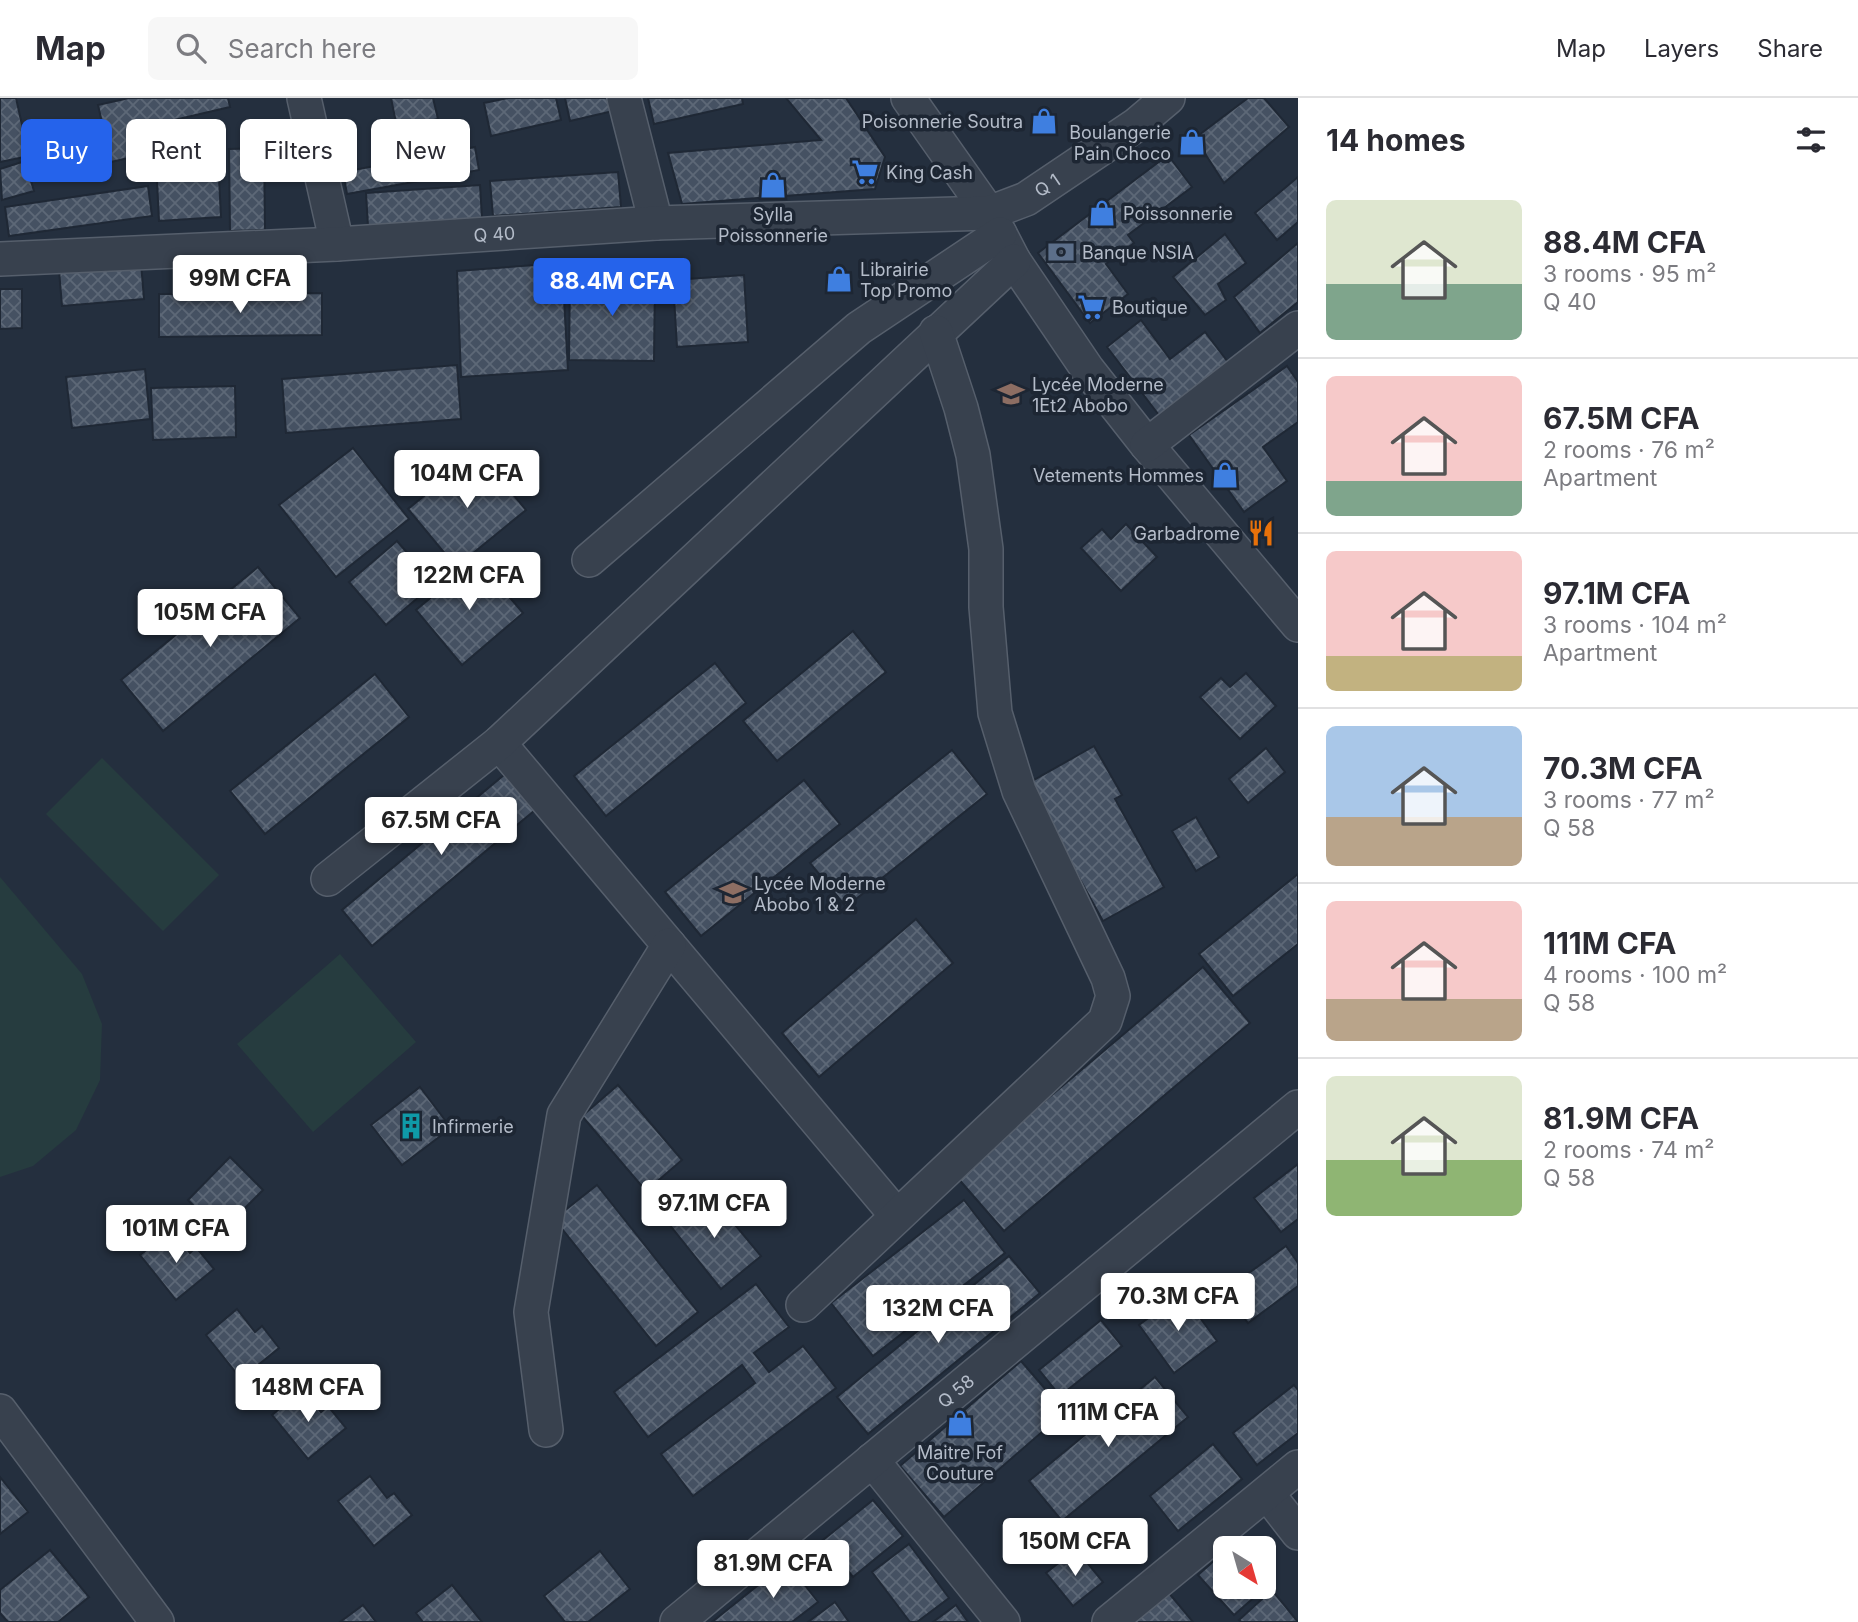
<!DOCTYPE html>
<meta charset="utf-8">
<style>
body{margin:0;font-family:Inter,sans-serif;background:#f7f7f7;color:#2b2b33;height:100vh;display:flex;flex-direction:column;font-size:26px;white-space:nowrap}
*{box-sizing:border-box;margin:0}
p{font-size:23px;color:#7c7c81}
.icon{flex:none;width:38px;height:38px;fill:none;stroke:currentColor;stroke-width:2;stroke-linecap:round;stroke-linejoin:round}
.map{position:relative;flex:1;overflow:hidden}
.panel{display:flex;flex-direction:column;background:#fff;width:560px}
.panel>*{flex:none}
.hud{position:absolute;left:21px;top:21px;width:665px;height:63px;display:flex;gap:14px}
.needle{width:46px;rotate:143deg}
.buttons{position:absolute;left:1213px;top:1438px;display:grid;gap:14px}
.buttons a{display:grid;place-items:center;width:63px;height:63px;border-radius:10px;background:#fff;box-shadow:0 2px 5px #0004;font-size:35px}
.price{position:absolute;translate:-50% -60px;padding:0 16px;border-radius:7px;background:#fff;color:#222;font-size:23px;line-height:46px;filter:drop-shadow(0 2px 4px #0008)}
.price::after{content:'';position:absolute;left:50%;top:42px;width:21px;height:16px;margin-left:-10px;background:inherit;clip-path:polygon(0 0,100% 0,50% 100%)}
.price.current{background:#2563eb;color:#fff}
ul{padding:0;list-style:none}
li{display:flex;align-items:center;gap:21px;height:175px;padding:0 28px}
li+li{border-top:2px solid #e1e1e2}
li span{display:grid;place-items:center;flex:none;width:196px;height:140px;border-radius:10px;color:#555}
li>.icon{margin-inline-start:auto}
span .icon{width:84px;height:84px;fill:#fffc;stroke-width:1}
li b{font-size:30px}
h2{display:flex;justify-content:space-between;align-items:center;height:84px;padding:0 28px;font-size:30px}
.chip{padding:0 24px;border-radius:10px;background:#fff;box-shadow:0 2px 5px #0004;font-size:24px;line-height:63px}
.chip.current{background:#2563eb;color:#fff}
header{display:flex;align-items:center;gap:42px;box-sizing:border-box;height:98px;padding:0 35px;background:#fff;border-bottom:2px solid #e1e1e2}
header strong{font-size:33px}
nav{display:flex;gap:38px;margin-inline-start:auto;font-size:24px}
.search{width:490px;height:63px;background:#f7f7f7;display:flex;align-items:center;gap:18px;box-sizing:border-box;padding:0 24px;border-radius:10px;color:#7c7c81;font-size:26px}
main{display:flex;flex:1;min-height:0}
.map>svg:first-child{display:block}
</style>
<header>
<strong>Map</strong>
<div class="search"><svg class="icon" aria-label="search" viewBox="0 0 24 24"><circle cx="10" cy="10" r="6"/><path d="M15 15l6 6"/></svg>Search here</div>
<nav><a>Map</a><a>Layers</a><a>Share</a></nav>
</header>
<main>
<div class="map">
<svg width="1298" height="1524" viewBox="0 0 1298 1524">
<defs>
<pattern id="building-cross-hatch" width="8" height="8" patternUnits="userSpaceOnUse" patternTransform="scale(1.75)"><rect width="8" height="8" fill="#455162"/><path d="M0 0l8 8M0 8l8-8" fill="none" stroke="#5d6877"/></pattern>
</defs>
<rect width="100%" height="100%" fill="#242f3e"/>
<g fill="#263c3f">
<path d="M102,660l117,117 -56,56 -117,-117z"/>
<path d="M0,779l82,97 20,50 -2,56 -24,50 -43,36 -33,11z"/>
<path d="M340,856l76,88 -103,90 -76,-88z"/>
</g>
<g fill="url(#building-cross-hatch)" stroke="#1f2835" stroke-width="2">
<path d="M0,0h16l13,58 -29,6z"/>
<path d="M129,0h99l2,9 -90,21 6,26 -35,8 -13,-57z"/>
<path d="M391,0h42l5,21 -41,9z"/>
<path d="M508,0h48l5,22 -70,16 -7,-33z"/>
<path d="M565,0h45l3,13 -43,10z"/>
<path d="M648,0h94l1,6 -89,20z"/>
<path d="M786,0h60l39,59 -10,32 -193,15 -14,-51 153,-13z"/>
<path d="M1248,0h16l25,29 -65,56 -29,-45z"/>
<path d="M475,49l4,23 -132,24 -4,-22z"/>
<path d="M264,50l1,82 -35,1 -1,-82z"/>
<path d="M1168,57l24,32 -64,48 6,8 -28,21 22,30 -38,29 -52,-70z"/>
<path d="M25,63l9,30 -32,9 -2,-31z"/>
<path d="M618,74l3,35 -128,9 -3,-35z"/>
<path d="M1298,79v45l-21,18 -22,-27z"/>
<path d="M219,80l2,39 -62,4 -2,-40z"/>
<path d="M480,87l2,33 -114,8 -2,-33z"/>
<path d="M148,88l4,30 -143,20 -4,-29z"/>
<path d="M1225,136l21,29 -28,21 8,16 -21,15 -32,-38z"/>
<path d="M1298,145v59l-38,31 -26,-36z"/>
<path d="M141,165l3,36 -82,7 -3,-36z"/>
<path d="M562,165l6,107 -107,7 -4,-106z"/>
<path d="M570,177l85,1 -1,85 -85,-1z"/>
<path d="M744,177l4,67 -71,5 -4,-67z"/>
<path d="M0,191h22v39l-22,1z"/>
<path d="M322,195v42l-163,2v-43z"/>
<path d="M1141,222l29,39 35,-27 29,38 -69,53 -58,-76z"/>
<path d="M457,267l4,54 -175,14 -4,-54z"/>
<path d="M1287,268l11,16v40l-35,25 24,34 -43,31 -55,-77z"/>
<path d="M145,271l5,50 -78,9 -6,-51z"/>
<path d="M235,288l1,51 -83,3 -2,-52z"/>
<path d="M353,350l56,71 -73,58 -57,-72z"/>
<path d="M478,354l48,58 -70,57 -48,-58z"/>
<path d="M1126,426l31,33 -36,34 -40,-43 21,-19 9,10z"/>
<path d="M397,443l37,43 -48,41 -37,-43z"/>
<path d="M477,461l46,54 -61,52 -46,-55z"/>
<path d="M258,469l42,51 -137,113 -42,-51z"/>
<path d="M853,533l33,41 -109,89 -34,-40z"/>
<path d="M715,565l31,40 -140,113 -32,-40z"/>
<path d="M1246,575l30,33 -36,33 -40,-42 21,-19 9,9z"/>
<path d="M375,576l34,43 -144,117 -35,-43z"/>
<path d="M1094,648l28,49 -7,4 49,88 -61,34 -76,-137z"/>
<path d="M1266,650l19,24 -37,31 -19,-24z"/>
<path d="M952,652l35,44 -141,113 -36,-44z"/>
<path d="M511,671l30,36 -169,141 -30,-36z"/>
<path d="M804,682l36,44 -139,112 -36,-44z"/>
<path d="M1196,719l23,40 -23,14 -24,-40z"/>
<path d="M1298,776v70l-65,52 -34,-42z"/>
<path d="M916,821l37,44 -134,114 -37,-44z"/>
<path d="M1203,869l47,56 -246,208 -48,-55z"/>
<path d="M618,987l64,75 -36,31 -64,-75z"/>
<path d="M420,989l31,41 -49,37 -31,-40z"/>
<path d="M230,1059l33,33 -43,43 -32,-33z"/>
<path d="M1298,1066v55l-17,13 -27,-34z"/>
<path d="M597,1087l101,127 -42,34 -102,-127z"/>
<path d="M707,1093l54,65 -40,33 -53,-66z"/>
<path d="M964,1102l41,53 -132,103 -42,-53z"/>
<path d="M172,1132l18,23 6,-6 18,22 -38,31 -36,-45z"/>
<path d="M1286,1148l12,17v23l-50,37 -24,-32z"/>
<path d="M1009,1158l31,37 -172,141 -31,-37z"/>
<path d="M756,1186l33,43 -35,26 15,19 34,-26 33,42 -143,108 -32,-42 94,-71 -13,-18 -94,72 -34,-45z"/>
<path d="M1182,1195l35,48 -43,32 -35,-48z"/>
<path d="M237,1211l18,23 7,-6 17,22 -38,31 -35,-44z"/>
<path d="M1101,1222l21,26 -62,50 -21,-26z"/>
<path d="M1021,1263l44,51 -121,105 -44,-51z"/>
<path d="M1155,1279l33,40 -126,104 -33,-40z"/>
<path d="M1294,1287l4,5v43l-41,32 -24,-32z"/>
<path d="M303,1291l18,23 7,-6 18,22 -38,31 -36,-44z"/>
<path d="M1213,1346l29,35 -64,52 -28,-35z"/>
<path d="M370,1378l17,22 7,-5 18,22 -38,31 -36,-45z"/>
<path d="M0,1379l28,35 -28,22z"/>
<path d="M873,1402l30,36 -50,41 -30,-37z"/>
<path d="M909,1446l40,54 -32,24h-7l-38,-50z"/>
<path d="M1076,1451l27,33 -30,24 -27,-33z"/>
<path d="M50,1452l39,47 -31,25h-50l-8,-9v-23z"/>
<path d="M600,1453l30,38 -42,33h-23l-21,-26z"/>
<path d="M1225,1453v36h39v-3l2,3 -32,28 -36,-40z"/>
<path d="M787,1464l31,40 -26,20h-80z"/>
<path d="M452,1487l30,37h-59l-7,-9z"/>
<path d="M1272,1492l26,32h-57l-2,-2z"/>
<path d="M1168,1494l25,30h-61z"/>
<path d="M835,1504l14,20h-41z"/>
<path d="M363,1507l13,17h-36z"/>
<path d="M956,1507l12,17h-35z"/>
</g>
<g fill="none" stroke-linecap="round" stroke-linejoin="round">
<g stroke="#565f6c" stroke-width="36">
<g id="minor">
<path d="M304,0l33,146"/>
<path d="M624,0l32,125"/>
<path d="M908,0l81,115 25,48 74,109 59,75 151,180"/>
<path id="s1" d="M0,161l337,-15 319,-21 333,-10 37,-14 110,-74 32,-27"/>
<path d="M1147,347l151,-117"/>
<path d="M589,462l270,-232 141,-94"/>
<path d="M499,645l398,473"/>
<path d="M328,781l171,-136 515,-482"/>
<path d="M803,1207l302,-284 8,-25 -5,-18 -89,-187 -24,-78 -9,-106v-58l-13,-94 -12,-47 -25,-76"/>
<path d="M0,1313l157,211"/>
<path d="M546,1332l-15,-118 33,-197 105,-170"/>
<path d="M872,1362l131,162"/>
<path d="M1267,1395l31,40"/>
<path id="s2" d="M677,1524l621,-515"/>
<path d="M1109,1524l189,-155"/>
</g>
</g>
<use href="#minor" stroke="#38414e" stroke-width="33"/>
</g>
<defs>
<g id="shop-bare" transform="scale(2.1)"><path d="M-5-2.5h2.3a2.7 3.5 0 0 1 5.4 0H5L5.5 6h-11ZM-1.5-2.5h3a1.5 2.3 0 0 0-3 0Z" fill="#3f7fe0" stroke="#1d2633" stroke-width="2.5" paint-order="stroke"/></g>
<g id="supermarket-bare" transform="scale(2.1)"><path d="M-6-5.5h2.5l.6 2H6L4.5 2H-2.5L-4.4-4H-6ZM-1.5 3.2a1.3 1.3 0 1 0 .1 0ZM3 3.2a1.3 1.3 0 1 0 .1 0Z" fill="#3f7fe0" stroke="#1d2633" stroke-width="2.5" paint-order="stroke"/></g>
<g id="bank-bare" transform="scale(2.1)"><path d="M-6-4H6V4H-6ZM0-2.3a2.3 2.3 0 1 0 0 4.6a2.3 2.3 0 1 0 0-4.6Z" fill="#5c6f8a" stroke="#1d2633" stroke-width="2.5" paint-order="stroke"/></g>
<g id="school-bare" transform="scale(2.1)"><path d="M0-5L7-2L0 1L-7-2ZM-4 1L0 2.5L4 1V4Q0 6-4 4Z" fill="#8d6e63" stroke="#1d2633" stroke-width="2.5" paint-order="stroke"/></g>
<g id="restaurant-bare" transform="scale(2.1)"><path d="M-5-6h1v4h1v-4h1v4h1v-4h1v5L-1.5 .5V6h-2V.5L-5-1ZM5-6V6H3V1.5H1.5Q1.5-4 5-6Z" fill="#e8710a" stroke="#1d2633" stroke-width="2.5" paint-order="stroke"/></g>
<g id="building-bare" transform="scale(2.1)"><path d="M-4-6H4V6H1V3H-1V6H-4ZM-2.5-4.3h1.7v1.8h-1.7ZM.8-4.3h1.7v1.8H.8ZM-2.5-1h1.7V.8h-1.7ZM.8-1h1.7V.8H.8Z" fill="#0f9aa8" stroke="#1d2633" stroke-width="2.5" paint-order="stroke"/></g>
</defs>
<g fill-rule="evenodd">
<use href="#shop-bare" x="1044" y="23"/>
<use href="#shop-bare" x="1192" y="44"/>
<use href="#supermarket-bare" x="865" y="74"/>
<use href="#shop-bare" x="773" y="87"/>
<use href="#shop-bare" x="1102" y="115"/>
<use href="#bank-bare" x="1061" y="154"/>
<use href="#shop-bare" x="839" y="181"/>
<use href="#supermarket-bare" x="1091" y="209"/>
<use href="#school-bare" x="1011" y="296"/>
<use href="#shop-bare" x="1225" y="377"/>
<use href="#restaurant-bare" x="1261" y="435"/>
<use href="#school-bare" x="733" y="795"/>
<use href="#building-bare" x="411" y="1028"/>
<use href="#shop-bare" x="960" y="1325"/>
</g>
<g text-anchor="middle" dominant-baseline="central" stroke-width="7" stroke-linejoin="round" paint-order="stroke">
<g font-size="18" fill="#b4bcc9" stroke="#1d2633" text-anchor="start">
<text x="1023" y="23" text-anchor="end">Poisonnerie Soutra</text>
<text x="1171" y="34" text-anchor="end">Boulangerie<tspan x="1171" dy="21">Pain Choco</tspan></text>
<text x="886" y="74">King Cash</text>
<text x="1123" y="115">Poissonnerie</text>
<text x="773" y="116" text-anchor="middle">Sylla<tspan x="773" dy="21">Poissonnerie</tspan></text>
<text x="1082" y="154">Banque NSIA</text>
<text x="860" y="171">Librairie<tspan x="860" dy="21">Top Promo</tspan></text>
<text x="1112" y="209">Boutique</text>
<text x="1032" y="286">Lycée Moderne<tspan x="1032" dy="21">1Et2 Abobo</tspan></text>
<text x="1204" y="377" text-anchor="end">Vetements Hommes</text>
<text x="1240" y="435" text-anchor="end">Garbadrome</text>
<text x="754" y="785">Lycée Moderne<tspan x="754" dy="21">Abobo 1 &amp; 2</tspan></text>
<text x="432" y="1028">Infirmerie</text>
<text x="960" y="1354" text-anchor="middle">Maitre Fof<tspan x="960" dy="21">Couture</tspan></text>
</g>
<g font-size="18" fill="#b4bcc9" stroke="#1d2633">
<text stroke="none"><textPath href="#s1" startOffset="1055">Q 1</textPath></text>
<text stroke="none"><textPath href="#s1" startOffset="495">Q 40</textPath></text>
<text stroke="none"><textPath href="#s2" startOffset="362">Q 58</textPath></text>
</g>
</g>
</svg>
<div class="buttons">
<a><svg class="needle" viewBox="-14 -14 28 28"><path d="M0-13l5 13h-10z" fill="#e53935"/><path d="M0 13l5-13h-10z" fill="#7c7c81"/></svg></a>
</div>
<b class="price" style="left:240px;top:217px">99M CFA</b>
<b class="price current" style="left:612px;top:220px">88.4M CFA</b>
<b class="price" style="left:467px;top:412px">104M CFA</b>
<b class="price" style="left:469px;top:514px">122M CFA</b>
<b class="price" style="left:210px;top:551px">105M CFA</b>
<b class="price" style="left:441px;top:759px">67.5M CFA</b>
<b class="price" style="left:714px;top:1142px">97.1M CFA</b>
<b class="price" style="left:176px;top:1167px">101M CFA</b>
<b class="price" style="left:1178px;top:1235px">70.3M CFA</b>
<b class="price" style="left:938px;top:1247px">132M CFA</b>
<b class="price" style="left:308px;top:1326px">148M CFA</b>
<b class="price" style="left:1108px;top:1351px">111M CFA</b>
<b class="price" style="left:1075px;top:1480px">150M CFA</b>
<b class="price" style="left:773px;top:1502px">81.9M CFA</b>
<div class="hud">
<a class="chip current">Buy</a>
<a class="chip">Rent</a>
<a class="chip">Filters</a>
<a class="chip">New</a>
</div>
</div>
<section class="panel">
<h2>14 homes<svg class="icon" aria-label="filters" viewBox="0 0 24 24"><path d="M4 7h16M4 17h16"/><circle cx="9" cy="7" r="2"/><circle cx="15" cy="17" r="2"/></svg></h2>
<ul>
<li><span style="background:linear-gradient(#dfe7d0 60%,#7fa58c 0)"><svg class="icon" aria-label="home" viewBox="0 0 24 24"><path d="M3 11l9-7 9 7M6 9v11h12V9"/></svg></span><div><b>88.4M CFA</b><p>3 rooms · 95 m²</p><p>Q 40</p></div></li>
<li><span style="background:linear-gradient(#f6c9c9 75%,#7fa58c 0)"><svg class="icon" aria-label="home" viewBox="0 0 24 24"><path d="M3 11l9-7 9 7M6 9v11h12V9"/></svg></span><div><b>67.5M CFA</b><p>2 rooms · 76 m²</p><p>Apartment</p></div></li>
<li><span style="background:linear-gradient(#f6c9c9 75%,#c2b280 0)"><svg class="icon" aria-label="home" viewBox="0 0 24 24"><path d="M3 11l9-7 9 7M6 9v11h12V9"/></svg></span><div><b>97.1M CFA</b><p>3 rooms · 104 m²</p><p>Apartment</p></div></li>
<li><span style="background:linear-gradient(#a9c7e8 65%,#b9a48a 0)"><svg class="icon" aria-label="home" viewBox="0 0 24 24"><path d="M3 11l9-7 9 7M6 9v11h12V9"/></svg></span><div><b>70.3M CFA</b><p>3 rooms · 77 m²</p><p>Q 58</p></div></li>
<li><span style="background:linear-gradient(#f6c9c9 70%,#b9a48a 0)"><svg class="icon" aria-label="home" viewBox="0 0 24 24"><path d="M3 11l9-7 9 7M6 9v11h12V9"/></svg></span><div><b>111M CFA</b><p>4 rooms · 100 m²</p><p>Q 58</p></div></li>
<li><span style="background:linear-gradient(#dfe7d0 60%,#8fb573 0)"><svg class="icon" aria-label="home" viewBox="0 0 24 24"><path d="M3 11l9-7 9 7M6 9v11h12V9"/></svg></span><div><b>81.9M CFA</b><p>2 rooms · 74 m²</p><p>Q 58</p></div></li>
</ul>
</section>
</main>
